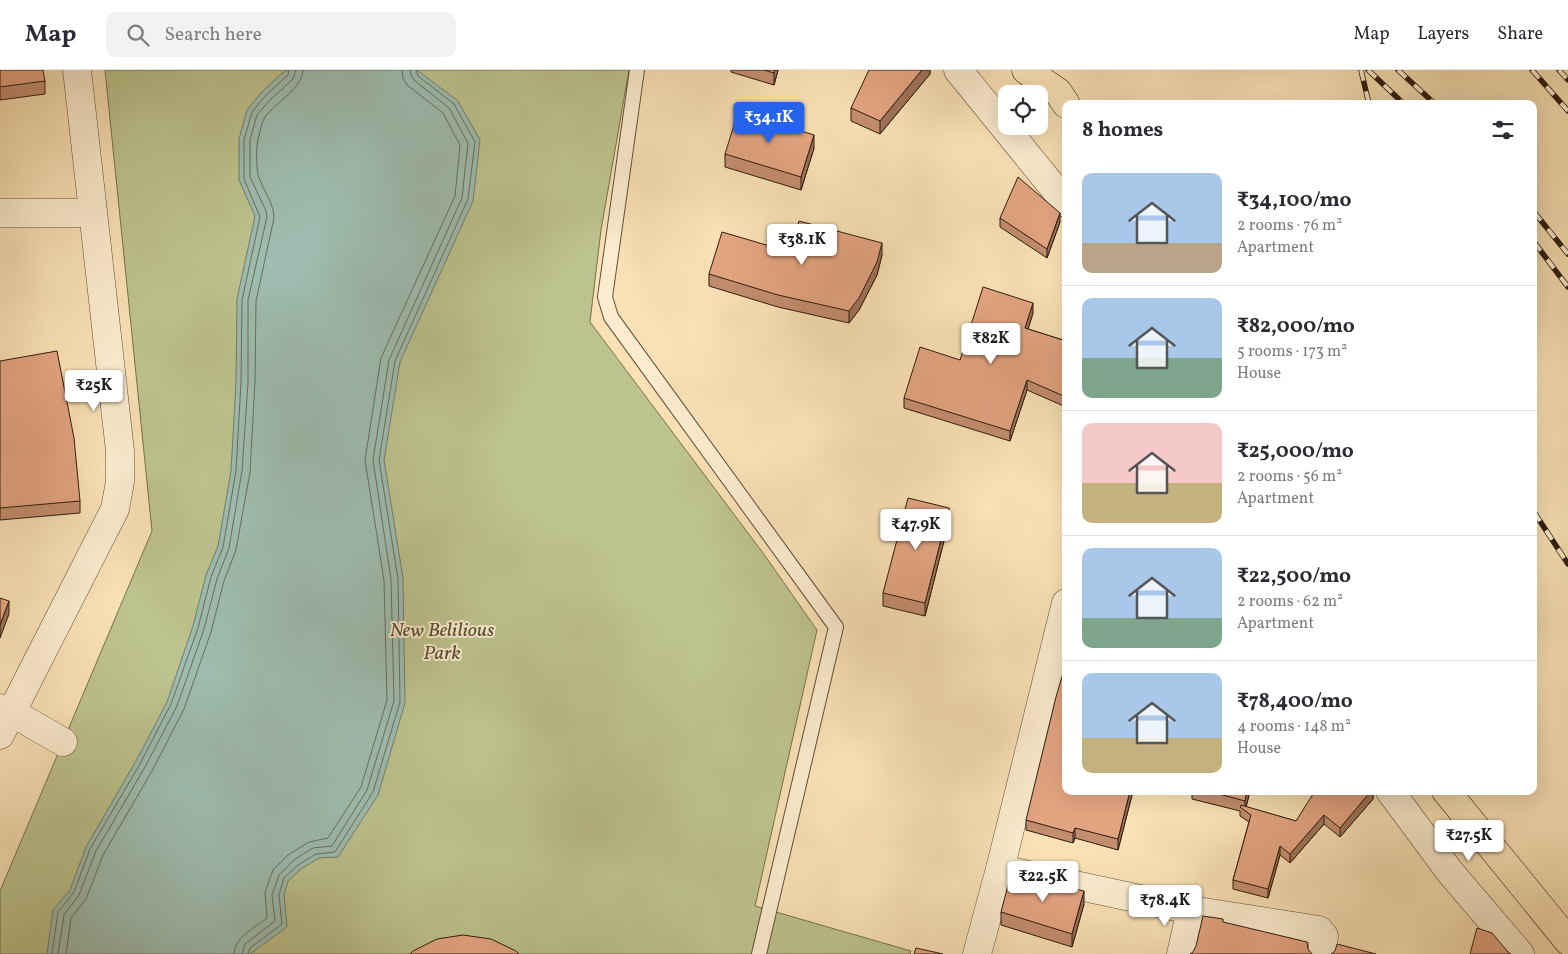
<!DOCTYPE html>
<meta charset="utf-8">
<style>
body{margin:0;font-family:Vollkorn,serif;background:#f2f2f3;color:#2b2b33;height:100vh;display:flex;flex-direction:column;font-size:19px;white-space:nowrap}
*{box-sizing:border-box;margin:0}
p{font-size:16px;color:#7c7c81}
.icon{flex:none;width:28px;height:28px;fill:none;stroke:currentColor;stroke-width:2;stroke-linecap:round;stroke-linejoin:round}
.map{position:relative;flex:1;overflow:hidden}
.sheet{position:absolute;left:1062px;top:30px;width:475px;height:695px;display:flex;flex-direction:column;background:#fff;border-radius:10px;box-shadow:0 5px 20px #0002}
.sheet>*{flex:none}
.fabs{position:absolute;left:998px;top:15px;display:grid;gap:10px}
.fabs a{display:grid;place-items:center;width:50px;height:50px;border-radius:10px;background:#fff;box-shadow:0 5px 20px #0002;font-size:25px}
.price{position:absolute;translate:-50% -42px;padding:0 11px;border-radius:5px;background:#fff;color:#222;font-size:16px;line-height:32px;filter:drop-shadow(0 1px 2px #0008)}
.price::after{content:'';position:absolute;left:50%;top:30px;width:15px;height:11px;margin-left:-8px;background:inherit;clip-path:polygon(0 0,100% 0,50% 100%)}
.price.selected{background:#2563eb;color:#fff}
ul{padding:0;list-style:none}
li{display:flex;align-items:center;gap:15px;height:125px;padding:0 20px}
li+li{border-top:1px solid #e1e1e2}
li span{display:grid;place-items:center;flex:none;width:140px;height:100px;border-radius:10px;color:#555}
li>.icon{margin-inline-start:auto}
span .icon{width:60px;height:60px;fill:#fffc;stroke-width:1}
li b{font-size:21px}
h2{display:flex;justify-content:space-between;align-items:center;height:60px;padding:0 20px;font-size:21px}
header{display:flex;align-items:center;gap:30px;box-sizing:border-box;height:70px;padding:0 25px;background:#fff;border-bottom:1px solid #e1e1e2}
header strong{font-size:24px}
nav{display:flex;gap:28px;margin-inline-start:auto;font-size:18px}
.search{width:350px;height:45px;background:#f2f2f3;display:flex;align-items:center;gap:12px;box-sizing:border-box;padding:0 18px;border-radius:10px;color:#7c7c81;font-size:19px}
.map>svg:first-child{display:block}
</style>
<header>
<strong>Map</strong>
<div class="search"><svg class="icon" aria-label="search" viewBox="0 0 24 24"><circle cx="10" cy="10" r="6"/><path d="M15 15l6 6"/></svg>Search here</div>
<nav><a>Map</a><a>Layers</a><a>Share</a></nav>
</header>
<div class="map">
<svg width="1568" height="884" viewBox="0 0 1568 884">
<rect width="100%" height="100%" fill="#f9e1b5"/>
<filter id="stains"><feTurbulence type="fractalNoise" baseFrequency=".004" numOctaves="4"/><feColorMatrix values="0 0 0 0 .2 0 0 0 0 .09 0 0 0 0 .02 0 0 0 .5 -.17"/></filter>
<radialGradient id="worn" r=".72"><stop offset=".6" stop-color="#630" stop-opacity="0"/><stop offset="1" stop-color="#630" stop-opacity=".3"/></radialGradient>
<path fill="#bdc38e" stroke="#75704e" d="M105,0h524l-28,160 -11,92 173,231 54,77 -62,276 156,45 -1,3h-910v-63l152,-360z"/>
<path fill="#9ebdb0" stroke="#717d6f" d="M288,0h129l41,31 22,39 -7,61 -73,161 -16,98 19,118 2,125 -27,92 -40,62 -19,1 -18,11 -13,12 -4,14 3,32 -37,27h-203l6,-44 17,-20 16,-43 50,-86 31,-59 26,-76 13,-51 12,-29 13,-75 5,-89 1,-83 18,-83 -16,-36v-41l8,-29 15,-18 19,-18z"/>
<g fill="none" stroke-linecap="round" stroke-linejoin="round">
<g stroke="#666d5f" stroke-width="1">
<path d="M52,884l6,-42 16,-20 16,-43 50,-85 31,-60 27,-76 13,-51 12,-30 13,-76 5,-89 1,-82 18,-83 -16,-38v-39l8,-28 14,-17 22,-20 1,-5"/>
<path d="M58,884l6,-39 15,-20 17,-44 49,-84 32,-61 27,-77 13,-50 12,-31 13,-77 6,-89v-82l19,-83 -1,-6 -16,-34v-37l7,-25 13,-15 23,-21 3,-9"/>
<path d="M66,884l5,-36 15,-19 17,-44 49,-84 32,-62 27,-77 13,-51 12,-31 14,-78 5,-90 1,-81 18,-83c0,-14 -10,-27 -15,-40 -3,-8 -3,-31 -1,-39 2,-6 3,-16 7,-22 11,-15 38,-29 38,-47"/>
<path d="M234,884c1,-18 21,-26 33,-36l-2,-26 8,-22 15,-15 21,-13 19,-4 33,-51 26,-87 -3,-120 -19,-120 16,-102 74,-162 5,-51 -17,-32 -36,-28 -4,-7 -1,-8"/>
<path d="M242,884l3,-10 30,-23 -3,-26 7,-20 16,-16 18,-11 19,-2 35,-56 27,-89 -3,-122 -18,-119 16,-100 73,-162 6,-55 -19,-35 -35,-28 -3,-5 -1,-5"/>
<path d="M248,884l2,-6 32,-24 -3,-29 5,-17 14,-13 18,-11 19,-2 38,-60 27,-90 -2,-123 -19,-119 16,-99 73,-162 7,-57 -21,-38 -36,-28 -2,-6"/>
</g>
<g stroke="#604e38" stroke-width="16">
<path id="lane" d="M637,0l-32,227 6,20 225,310 -77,327"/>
</g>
<g stroke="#604e38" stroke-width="29">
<g id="street">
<path d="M958,0l108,133"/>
<path d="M0,143h92"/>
<path d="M0,638l11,4 52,30"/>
<path d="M0,665l115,-226 5,-27v-31l-43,-381"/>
<path d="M1390,721l60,81 70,82"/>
<path d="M1000,799l191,41 128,20 5,6 -2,18"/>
<path d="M977,884l23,-85 66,-266"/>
<path d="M1181,884l10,-44"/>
</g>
</g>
<g stroke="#2d1d0e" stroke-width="29">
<g id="primary">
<path d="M1026,0l32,22 8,12"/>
<path d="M1446,721l122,150"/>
</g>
</g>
<use href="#lane" stroke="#fbeccf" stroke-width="14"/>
<use href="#street" stroke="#fbeccf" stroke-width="28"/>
<use href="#primary" stroke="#f9e1b5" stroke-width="28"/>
<g stroke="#2d1d0e" stroke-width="5.5">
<g id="rail">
<path d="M1361,0l8,34"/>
<path d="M1368,0l36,34"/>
<path d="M1398,0l37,34"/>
<path d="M1532,0l36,41"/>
<path d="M1559,0l9,10"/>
<path d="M1534,142l34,42"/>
<path d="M1534,172l34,45"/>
<path d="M1534,442l34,52"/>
</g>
</g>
<use href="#rail" stroke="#fbeccf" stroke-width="4" stroke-dasharray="11" stroke-linecap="butt"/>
</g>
<g fill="#c38d6f" stroke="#2d1d0e">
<path d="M0,0l45,11v13l-45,6z"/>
<path d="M731,0h47l-4,15 -43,-13z"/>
<path d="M930,0v4l-50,60 -29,-13v-13z"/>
<path d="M814,78l-13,42 -76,-23v-13z"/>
<path d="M1000,148l60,4 -13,36 -47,-31z"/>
<path d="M790,182l92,3 -5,20 -18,35 -10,13 -71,-16 -69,-21v-12z"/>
<path d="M1033,243l-5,16 38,12v66l-39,-17 -17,51 -106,-33v-10l56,-38z"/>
<path d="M0,291l80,140v12l-80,7z"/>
<path d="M949,451l-24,95 -42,-10v-13z"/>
<path d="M1066,721h67l-15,59 -43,-12 -2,5 -47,-13v-10z"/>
<path d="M1192,721h58l-4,16 50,14 77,-30v8l-33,38 -16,-13 -34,39 -10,-8 -12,43 -35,-9v-9l16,-58 -9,-6v-5l-48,-12z"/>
<path d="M1084,834l-12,43 -71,-22v-13z"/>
</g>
<g fill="#9f735a" stroke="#2d1d0e">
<path d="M775,0h3l-4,15v-12z"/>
<path d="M922,0h8v4l-50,60v-13z"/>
<path d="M814,65v13l-13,42v-13z"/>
<path d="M1060,143v9l-13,36v-9z"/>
<path d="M882,173v12l-5,20 -18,35 -10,13v-12z"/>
<path d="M1033,233v10l-8,26v-11z"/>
<path d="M1027,310v10l-17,51v-10z"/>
<path d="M949,438v13l-24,95v-13z"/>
<path d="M9,531v13l-9,24v-13z"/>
<path d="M1130,721h3l-15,59v-11z"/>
<path d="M1247,721h3l-5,20v-10z"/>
<path d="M1371,721h2v8l-33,38v-9z"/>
<path d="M1324,745v9l-34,39v-9z"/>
<path d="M1075,758v10l-2,5v-10z"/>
<path d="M1280,776v9l-12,43v-9z"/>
<path d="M1084,821v13l-12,43v-13z"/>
</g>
<g fill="#e3a481" stroke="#2d1d0e">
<path d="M0,0h43l2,11 -45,6z"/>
<path d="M764,0h11l-1,3z"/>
<path d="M869,0h53l-42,51 -29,-13z"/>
<path d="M738,42l76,23 -13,42 -76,-23z"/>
<path d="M1018,107l42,36 -13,36 -47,-31z"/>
<path d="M799,151l83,22 -5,19 -18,36 -10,13 -71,-16 -69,-21 13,-42 68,20z"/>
<path d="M983,217l50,16 -8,25 41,13v56l-39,-17 -17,51 -106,-33 16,-51 40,13z"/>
<path d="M57,281l17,87 6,63 -80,7v-147z"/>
<path d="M908,428l41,10 -24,95 -42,-10z"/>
<path d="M0,528l9,3 -9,24z"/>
<path d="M1066,593v128h64l-12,48 -43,-11 -2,5 -47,-13 30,-123z"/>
<path d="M1208,721h39l-2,10z"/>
<path d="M1315,721h56l-31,37 -16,-13 -34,39 -10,-8 -12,43 -35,-9 18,-65 -11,-8 1,-2 55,16z"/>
<path d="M1011,804l73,17 -12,43 -71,-22z"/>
<path d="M1203,846l20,3v3l84,20 1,7 4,5h-122l3,-2 3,-6z"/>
<path d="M1477,858l15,5 16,19 3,2h-41z"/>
<path d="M463,865l28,4 25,12 3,3h-109l3,-3 24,-12z"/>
<path d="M1337,874l39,10h-45l4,-3z"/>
<path d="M916,878l27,6h-29z"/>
</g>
<g text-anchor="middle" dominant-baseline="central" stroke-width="4" stroke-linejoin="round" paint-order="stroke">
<g font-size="20" font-style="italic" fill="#584f34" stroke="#fbeccf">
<text x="442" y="561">New Belilious<tspan x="442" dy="23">Park</tspan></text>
</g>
</g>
<rect width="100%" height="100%" filter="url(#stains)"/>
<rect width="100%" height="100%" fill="url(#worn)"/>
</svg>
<div class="fabs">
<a><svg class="icon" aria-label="locate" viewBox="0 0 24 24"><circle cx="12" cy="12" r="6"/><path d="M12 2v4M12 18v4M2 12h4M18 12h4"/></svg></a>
</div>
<b class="price selected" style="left:769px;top:74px">₹34.1K</b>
<b class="price" style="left:802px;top:196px">₹38.1K</b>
<b class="price" style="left:991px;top:295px">₹82K</b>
<b class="price" style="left:94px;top:342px">₹25K</b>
<b class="price" style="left:916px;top:481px">₹47.9K</b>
<b class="price" style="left:1469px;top:792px">₹27.5K</b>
<b class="price" style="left:1043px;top:833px">₹22.5K</b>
<b class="price" style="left:1165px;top:857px">₹78.4K</b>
<section class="sheet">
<h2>8 homes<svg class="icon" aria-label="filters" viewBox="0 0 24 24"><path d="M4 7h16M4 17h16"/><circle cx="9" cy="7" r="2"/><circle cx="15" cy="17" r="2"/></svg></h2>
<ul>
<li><span style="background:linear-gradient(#a9c7e8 70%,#b9a48a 0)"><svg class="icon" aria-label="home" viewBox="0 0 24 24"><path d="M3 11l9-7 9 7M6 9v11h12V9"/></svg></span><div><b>₹34,100/mo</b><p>2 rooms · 76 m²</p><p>Apartment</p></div></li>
<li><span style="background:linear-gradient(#a9c7e8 60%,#7fa58c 0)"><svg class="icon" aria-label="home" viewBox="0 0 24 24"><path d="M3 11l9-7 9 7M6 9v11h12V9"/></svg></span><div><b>₹82,000/mo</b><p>5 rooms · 173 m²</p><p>House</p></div></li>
<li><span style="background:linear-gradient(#f6c9c9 60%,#c2b280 0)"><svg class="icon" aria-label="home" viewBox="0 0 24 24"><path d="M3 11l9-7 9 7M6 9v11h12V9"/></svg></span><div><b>₹25,000/mo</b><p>2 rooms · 56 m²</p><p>Apartment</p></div></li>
<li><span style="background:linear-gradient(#a9c7e8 70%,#7fa58c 0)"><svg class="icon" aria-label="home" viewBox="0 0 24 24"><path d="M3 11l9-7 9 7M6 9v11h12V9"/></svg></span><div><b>₹22,500/mo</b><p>2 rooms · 62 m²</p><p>Apartment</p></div></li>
<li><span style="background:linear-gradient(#a9c7e8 65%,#c2b280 0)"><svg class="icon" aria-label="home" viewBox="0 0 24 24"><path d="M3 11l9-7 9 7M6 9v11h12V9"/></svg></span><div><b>₹78,400/mo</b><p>4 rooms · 148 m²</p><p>House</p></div></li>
</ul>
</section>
</div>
